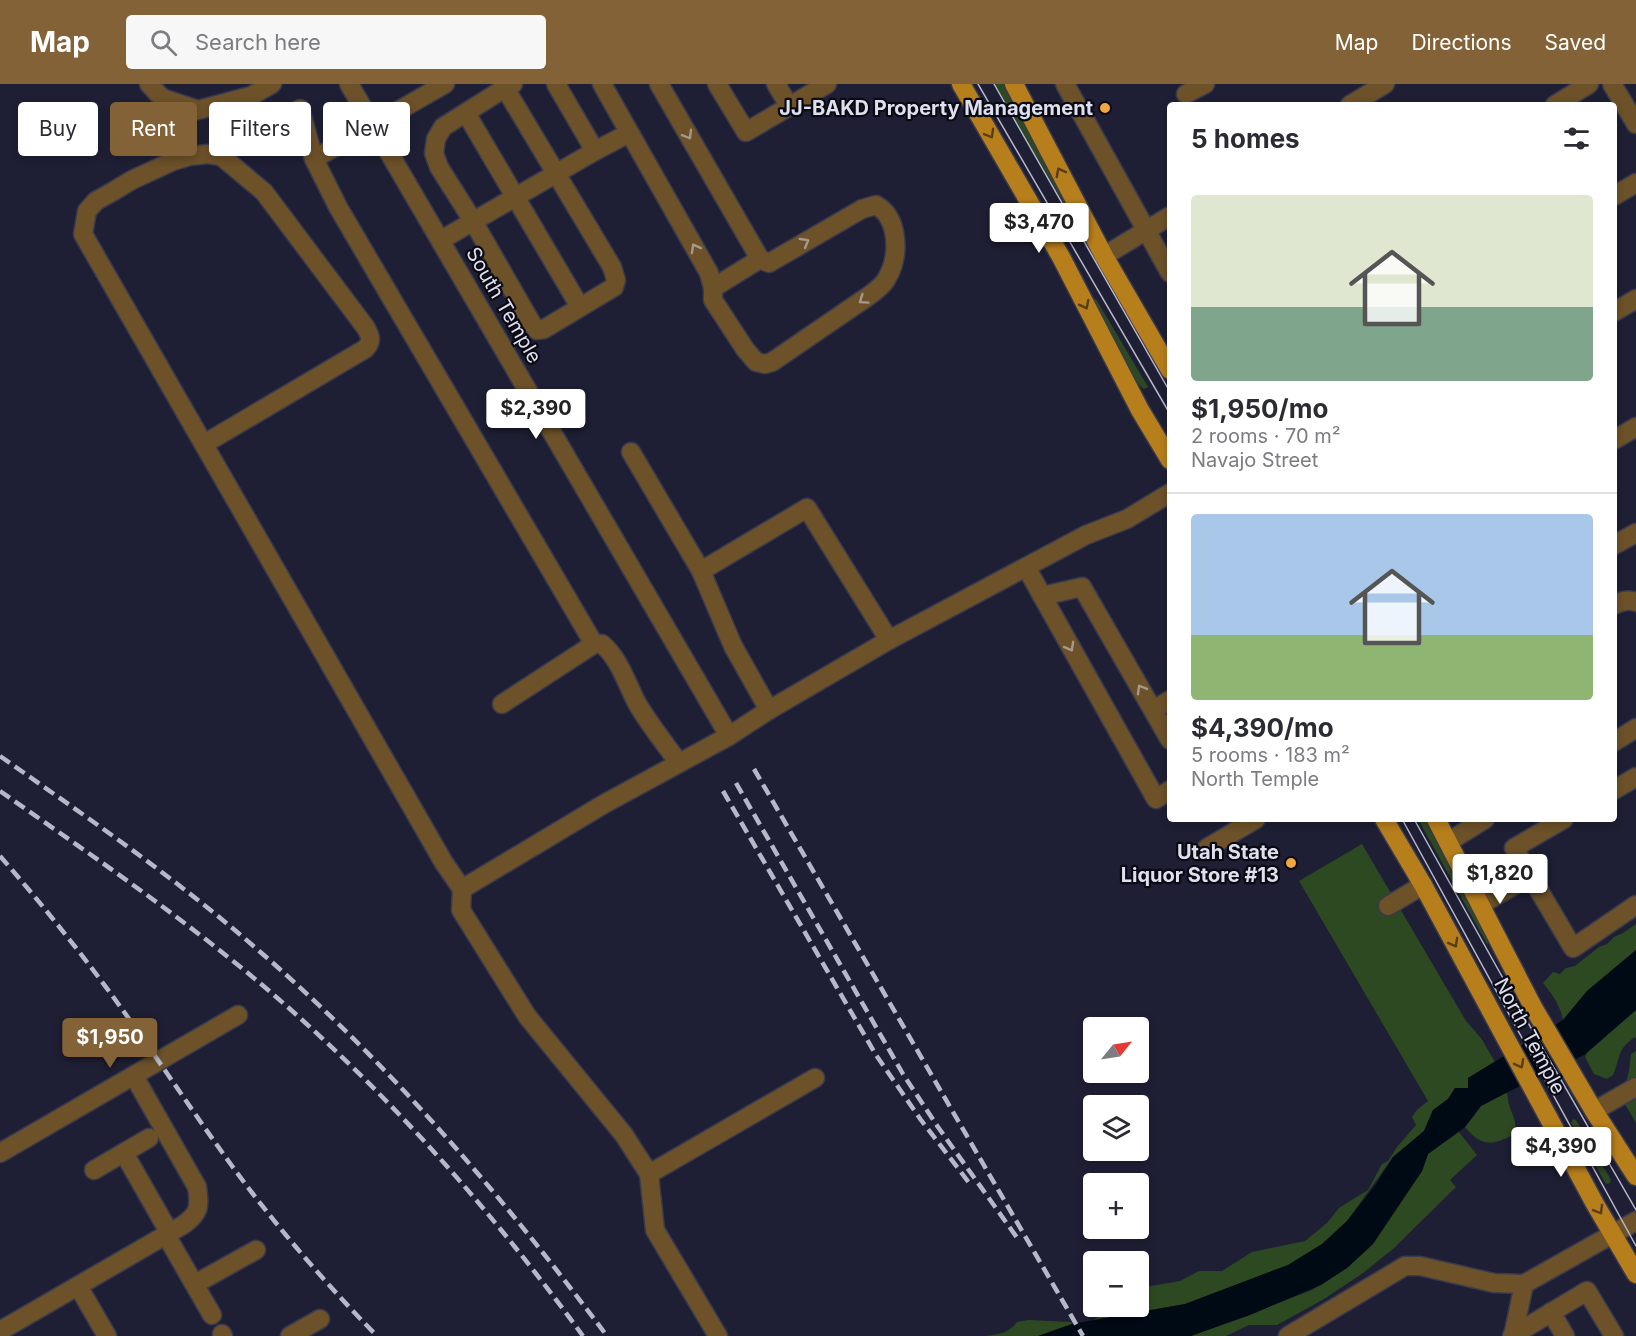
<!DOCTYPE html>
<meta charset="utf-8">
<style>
body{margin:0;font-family:Inter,sans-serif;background:#f7f7f7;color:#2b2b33;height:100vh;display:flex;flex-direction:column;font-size:22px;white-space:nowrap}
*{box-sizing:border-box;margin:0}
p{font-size:20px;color:#7c7c81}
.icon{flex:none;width:33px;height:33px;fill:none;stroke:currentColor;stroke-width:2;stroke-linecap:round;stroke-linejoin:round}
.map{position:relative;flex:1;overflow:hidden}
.drawer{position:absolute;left:1167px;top:18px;width:450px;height:720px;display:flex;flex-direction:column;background:#fff;border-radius:6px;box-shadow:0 3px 9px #0003}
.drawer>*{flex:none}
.hud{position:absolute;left:18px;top:18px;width:570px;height:54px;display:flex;gap:12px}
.needle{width:39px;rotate:60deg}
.controls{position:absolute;left:1083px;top:933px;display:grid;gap:12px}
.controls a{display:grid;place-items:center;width:66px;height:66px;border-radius:6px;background:#fff;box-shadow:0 3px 9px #0003;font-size:30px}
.price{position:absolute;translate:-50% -51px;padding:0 14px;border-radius:6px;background:#fff;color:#222;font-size:20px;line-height:39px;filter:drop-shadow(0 2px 3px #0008)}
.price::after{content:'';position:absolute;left:50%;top:36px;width:18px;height:14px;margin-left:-9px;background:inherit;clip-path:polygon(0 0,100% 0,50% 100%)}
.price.current{background:#846238;color:#fff}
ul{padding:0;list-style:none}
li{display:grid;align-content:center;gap:12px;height:318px;padding:0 24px}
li+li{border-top:2px solid #e1e1e2}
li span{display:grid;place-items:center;height:186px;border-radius:6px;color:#555}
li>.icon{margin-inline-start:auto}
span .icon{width:108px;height:108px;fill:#fffc;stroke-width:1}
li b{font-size:26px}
h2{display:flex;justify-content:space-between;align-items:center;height:72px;padding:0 24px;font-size:26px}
.chip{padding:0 21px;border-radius:6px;background:#fff;box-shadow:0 3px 9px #0003;font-size:21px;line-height:54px}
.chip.current{background:#846238;color:#fff}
header{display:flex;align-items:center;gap:36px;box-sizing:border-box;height:84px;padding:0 30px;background:#846238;color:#fff}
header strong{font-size:28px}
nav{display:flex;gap:33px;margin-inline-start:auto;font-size:21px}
.search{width:420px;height:54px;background:#f7f7f7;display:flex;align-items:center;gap:15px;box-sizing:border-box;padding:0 21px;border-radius:6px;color:#7c7c81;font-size:22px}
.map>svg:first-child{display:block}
</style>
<header>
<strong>Map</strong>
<div class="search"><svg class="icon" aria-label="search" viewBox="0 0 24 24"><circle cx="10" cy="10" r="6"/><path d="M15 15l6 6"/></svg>Search here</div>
<nav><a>Map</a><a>Directions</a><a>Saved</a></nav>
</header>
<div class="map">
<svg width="1636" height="1252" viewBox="0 0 1636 1252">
<rect width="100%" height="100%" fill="#1e1f34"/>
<g fill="#2d4922">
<path d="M995,0h10l72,138 -2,1z"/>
<path d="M1096,215l52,88 -4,2 -8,-7 -43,-82z"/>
<path d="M1418,735h8l64,123 -3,2z"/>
<path d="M1362,760l104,177 15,17 14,24 -27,16v10h-13l-7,11 -15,11 -9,21 -31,26 -46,64 -25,23 -34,21 -103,39 -92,16 23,-13 22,-1 1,-15 6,-4 35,-6 19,-10h23l30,-19 53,-11 22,-18 12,-15 29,-18 14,-26 6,-3 9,-14 19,-22 -4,-8 5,-7 11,-9 -129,-220z"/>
<path d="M1636,840v26l-49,41 -24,29c-3,-15 -11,-26 -20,-37l10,-11 7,2 6,-6 9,-2 24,-19 8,-3 7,-7 9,-4z"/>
<path d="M1636,926v29l-1,-2c-19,13 -14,20 -22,38l-6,4 -13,-5 -9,-17 2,-4z"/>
<path d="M1636,967v72l-14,-24 7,-28 2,-17z"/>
<path d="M1507,1008c1,5 1,11 3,16 4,10 7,15 4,26 -21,12 -33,13 -49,-7l16,-21z"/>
<path d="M1573,1035l3,1 35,60 -1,3 -4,1 -35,-61z"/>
<path d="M1459,1048l18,23 -27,25 6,7 -63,62 -30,24 -39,26 -47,26h-28l-23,11h-35l121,-46 35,-22 26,-24 49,-73 6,-17z"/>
<path d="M1029,1236l42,2 1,2 -34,12h-52c14,-2 23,-3 31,-14z"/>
</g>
<path fill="#000a15" d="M1636,866v60l-52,45 -76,37 -27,14 -16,21 -37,27 -6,17 -49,73 -26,24 -26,17 -71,30 -59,21h-153l34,-12 113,-20 103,-39 34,-21 25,-23 29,-37 17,-27 31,-26 9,-21 15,-11 7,-11h13v-10l95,-58 24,-29z"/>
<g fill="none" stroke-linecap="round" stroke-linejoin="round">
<g stroke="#393a4e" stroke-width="21">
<g id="minor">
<path d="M149,0l13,14 36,12 53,-14 21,-12"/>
<path d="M349,0l380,652"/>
<path d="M602,0l107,189 4,15v12l32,49 11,13 9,2 7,-2 98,-67c6,-5 14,-10 17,-17 13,-22 12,-60 -11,-73l-14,4 -93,54 -9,-4 -101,-175"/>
<path d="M717,0l29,48 81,-48"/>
<path d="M776,0l13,22"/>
<path d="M1065,0l105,189"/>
<path d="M1612,0l24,40"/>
<path d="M505,4l107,179 4,13 -2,7 -70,42 -7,1 -5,-6 -59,-103 -34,-54 -5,-14 2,-14 7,-12 62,-39 8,-4"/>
<path d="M1186,10l19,-10"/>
<path d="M1350,21l35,-21"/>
<path d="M1555,21l34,-21"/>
<path d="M300,25l14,50 131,-75"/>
<path d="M466,29l114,194"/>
<path d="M595,67l34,-18"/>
<path d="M314,75l24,48 256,437"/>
<path d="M1614,112l22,-13"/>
<path d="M441,156l154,-89 -39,-67"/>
<path d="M1104,172l66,-40"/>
<path d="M713,204l47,-29"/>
<path d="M1614,228l22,-13"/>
<path d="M1614,356l22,-13"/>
<path d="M204,360l161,-95c7,-7 6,-12 1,-21l-102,-136 -43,-36 -13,-2 -18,2 -17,5 -41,19 -20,12 -16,9 -9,10 -4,23 361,629 18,26"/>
<path d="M631,368l70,119 106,-63 82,132"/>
<path d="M1614,461l22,-12"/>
<path d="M1026,483l130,232 14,-9"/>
<path d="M701,487l32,75 36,64"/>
<path d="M1042,512l40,-9 88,153"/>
<path d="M1614,521c7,-4 14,-6 22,-3"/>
<path d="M502,620l92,-60h8c18,15 25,41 36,61 12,20 27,39 41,58"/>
<path d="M1153,626l17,-10"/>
<path d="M1614,658l22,-14"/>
<path d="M1614,706l22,-13"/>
<path d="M1564,735l-50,29 59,100 63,-43"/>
<path d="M1448,758l37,-23"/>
<path d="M1207,764l49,-29"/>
<path d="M1480,821l50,-29"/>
<path d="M1388,822l35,-21"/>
<path d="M815,994l-166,96 -25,-39 -97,-119 -66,-106 1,-21 142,-85 125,-68 40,-26 120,-70 197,-105 41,-16 43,-26"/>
<path d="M1594,1027l42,-24"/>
<path d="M0,1069l238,-138"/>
<path d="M124,1069l45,79"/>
<path d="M94,1086l55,-32"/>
<path d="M649,1090l6,56 63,106"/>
<path d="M166,1151l46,80"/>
<path d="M195,1200l61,-34"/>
<path d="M1524,1200l112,-63"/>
<path d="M78,1202l29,50"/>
<path d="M1551,1228l14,24"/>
<path d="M0,1247l183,-106c17,-12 17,-19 14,-38l-63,-111"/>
<path d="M222,1250l1,2"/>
<path d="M290,1252l30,-17"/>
<path d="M1288,1252l117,-70h15l74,17 30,1"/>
<path d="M1512,1252l75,-45 27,45"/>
<path d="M1513,1252l11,-52"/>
</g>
</g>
<g stroke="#393a4e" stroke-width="21">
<g id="major">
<path d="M961,0l100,173 79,153 30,50"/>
<path d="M1014,0l90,172 66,114"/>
<path d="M1384,735l39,66 172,319 41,70"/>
<path d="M1436,735l97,188 61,104 42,65"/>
</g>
</g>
<use href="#minor" stroke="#6c5129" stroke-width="18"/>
<use href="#major" stroke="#b77e1c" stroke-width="18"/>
<g stroke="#b6b7c8" stroke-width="1.5">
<path d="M978,0l192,330"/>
<path d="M994,0l176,308"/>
<path d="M1402,735l234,427"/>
<path d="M1414,735l109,195 113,196"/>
</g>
<g stroke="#b6b7c8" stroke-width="4.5" stroke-dasharray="12 6" stroke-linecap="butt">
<path d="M0,672c88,62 177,123 258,194 132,114 245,247 349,386"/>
<path d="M754,685l329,567"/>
<path d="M736,699l167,291 35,53 80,112"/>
<path d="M0,707c84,59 169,117 249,183 127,105 237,229 334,362"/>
<path d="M723,707l153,264 45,65 49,64"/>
<path d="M0,772c40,46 78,93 114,142 40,55 78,113 118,168 44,60 93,117 145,170"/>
</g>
</g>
<defs><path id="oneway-chevron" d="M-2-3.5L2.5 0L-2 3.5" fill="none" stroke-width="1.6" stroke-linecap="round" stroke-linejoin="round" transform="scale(1.5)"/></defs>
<g stroke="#583e17">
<use href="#oneway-chevron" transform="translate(990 50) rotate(60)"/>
<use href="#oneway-chevron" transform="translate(1060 88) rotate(-118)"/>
<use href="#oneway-chevron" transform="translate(1085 221) rotate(63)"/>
<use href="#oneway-chevron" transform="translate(1454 859) rotate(61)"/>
<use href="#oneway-chevron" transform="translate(1520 980) rotate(62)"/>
<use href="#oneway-chevron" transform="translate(1599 1126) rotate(60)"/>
</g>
<g stroke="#a6988c">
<use href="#oneway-chevron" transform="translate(688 51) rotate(60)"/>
<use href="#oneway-chevron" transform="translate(805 158) rotate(-30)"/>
<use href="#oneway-chevron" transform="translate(695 164) rotate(-119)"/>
<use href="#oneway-chevron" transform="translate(863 216) rotate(145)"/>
<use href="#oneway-chevron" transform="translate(1070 563) rotate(61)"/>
<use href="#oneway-chevron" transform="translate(1141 605) rotate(-120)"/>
</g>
<g fill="#f1a63f" stroke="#0a0a13" stroke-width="2">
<circle cx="1105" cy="24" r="6"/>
<circle cx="1291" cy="779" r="6"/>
</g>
<g text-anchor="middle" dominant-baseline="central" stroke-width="4.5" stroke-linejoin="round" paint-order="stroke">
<g font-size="20" font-weight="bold" fill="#dfe0ef" stroke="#0a0a13" text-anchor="end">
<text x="1093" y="24">JJ-BAKD Property Management</text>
<text x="1279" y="768">Utah State<tspan x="1279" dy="23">Liquor Store #13</tspan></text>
</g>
<g font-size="20" fill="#dfe0ef" stroke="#0a0a13">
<text transform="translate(504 221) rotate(60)">South Temple</text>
<text transform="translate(1530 952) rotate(62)">North Temple</text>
</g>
</g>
</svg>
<div class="controls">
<a><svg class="needle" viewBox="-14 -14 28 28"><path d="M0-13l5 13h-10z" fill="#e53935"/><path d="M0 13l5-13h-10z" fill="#7c7c81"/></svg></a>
<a><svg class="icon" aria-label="layers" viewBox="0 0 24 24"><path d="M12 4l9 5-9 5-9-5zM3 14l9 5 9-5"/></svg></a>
<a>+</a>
<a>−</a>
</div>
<b class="price" style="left:1039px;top:170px">$3,470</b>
<b class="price" style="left:536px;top:356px">$2,390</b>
<b class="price" style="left:1500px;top:821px">$1,820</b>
<b class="price current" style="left:110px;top:985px">$1,950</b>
<b class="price" style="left:1561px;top:1094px">$4,390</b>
<div class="hud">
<a class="chip">Buy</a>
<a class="chip current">Rent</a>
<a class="chip">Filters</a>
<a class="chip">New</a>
</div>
<section class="drawer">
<h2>5 homes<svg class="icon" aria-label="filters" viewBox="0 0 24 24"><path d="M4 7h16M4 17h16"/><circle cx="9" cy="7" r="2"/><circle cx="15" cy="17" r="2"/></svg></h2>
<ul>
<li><span style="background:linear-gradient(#dfe7d0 60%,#7fa58c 0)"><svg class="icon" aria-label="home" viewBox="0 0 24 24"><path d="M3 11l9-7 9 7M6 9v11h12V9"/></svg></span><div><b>$1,950/mo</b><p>2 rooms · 70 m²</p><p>Navajo Street</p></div></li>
<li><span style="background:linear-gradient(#a9c7e8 65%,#8fb573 0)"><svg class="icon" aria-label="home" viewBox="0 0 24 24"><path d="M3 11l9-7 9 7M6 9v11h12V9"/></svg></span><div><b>$4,390/mo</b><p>5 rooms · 183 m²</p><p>North Temple</p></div></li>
</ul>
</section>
</div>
